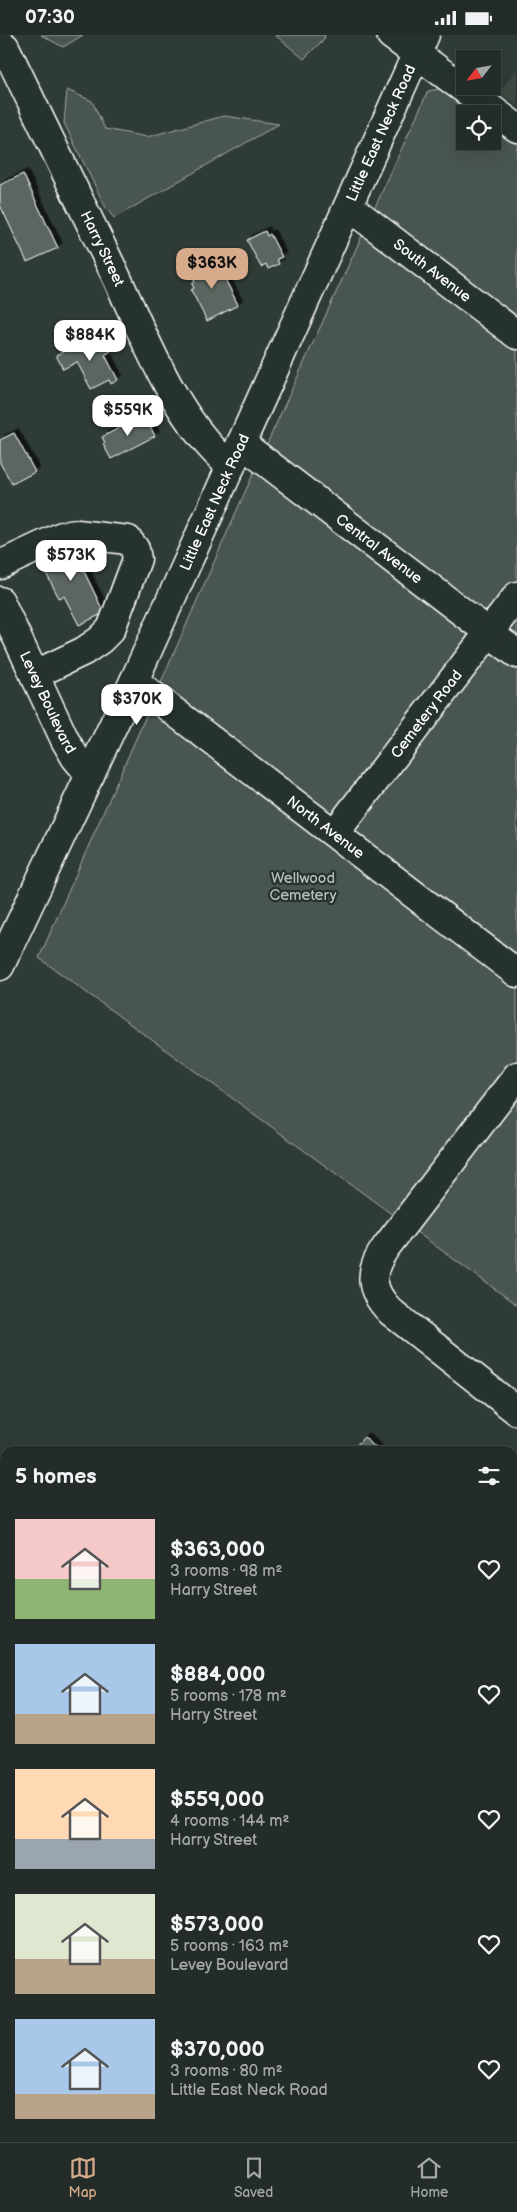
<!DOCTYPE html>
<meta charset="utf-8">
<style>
body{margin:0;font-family:"Balsamiq Sans",sans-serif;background:#2b3430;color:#f1f3f6;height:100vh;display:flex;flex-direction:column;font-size:19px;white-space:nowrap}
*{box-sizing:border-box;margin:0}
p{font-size:16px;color:#a3a7a8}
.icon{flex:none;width:28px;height:28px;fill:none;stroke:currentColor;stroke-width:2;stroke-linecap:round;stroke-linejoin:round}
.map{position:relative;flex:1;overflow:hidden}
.sheet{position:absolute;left:0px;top:1411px;width:518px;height:696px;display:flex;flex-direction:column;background:#232c28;border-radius:15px 15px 0 0;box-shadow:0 5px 20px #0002,0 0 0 1px #404845}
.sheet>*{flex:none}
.needle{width:32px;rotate:239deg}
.controls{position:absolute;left:456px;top:15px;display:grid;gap:10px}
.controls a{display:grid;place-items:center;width:45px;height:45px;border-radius:0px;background:#232c28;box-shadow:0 5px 20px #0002,0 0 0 1px #404845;font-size:25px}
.price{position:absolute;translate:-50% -42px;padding:0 11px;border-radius:10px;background:#fff;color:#222;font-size:16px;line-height:32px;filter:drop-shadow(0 1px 2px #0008)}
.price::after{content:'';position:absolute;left:50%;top:30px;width:15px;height:11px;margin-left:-8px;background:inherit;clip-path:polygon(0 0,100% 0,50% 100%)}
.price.selected{background:#d6ab8b;color:#111}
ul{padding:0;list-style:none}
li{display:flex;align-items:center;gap:15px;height:125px;padding:0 15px}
li span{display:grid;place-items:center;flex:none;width:140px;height:100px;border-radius:0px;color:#555}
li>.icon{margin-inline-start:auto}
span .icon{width:60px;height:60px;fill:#fffc;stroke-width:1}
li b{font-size:21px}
h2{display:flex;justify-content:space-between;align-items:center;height:60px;padding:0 15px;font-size:21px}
.status{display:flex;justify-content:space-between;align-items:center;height:35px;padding:0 25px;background:#232c28;direction:ltr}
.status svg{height:14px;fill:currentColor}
.tabs{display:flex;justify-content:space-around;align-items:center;height:70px;border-top:1px solid #404845;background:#232c28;font-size:14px;color:#a3a7a8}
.tabs a{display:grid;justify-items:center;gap:2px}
.tabs .selected{color:#d6ab8b}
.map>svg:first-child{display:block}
</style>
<div class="status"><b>07:30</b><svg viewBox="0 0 49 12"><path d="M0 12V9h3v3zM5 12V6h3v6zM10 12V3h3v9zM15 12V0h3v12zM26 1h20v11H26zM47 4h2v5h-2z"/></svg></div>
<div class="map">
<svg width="517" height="2107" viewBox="0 0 517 2107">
<defs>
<filter id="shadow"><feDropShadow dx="4.5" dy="-4.5" stdDeviation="0" flood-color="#0009"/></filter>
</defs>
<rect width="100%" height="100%" fill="#2f3b35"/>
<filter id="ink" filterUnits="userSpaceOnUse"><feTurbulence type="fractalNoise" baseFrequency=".02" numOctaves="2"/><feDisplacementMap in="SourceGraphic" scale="10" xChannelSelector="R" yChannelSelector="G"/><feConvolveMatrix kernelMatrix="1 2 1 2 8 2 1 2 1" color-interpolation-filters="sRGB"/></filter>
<g filter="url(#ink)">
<path fill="#3c4842" d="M517,34v37l-18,-14z"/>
<g fill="#4a544f" stroke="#a4aaa7">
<path d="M41,0h42l-20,12z"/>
<path d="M275,0h50l-1,4 -20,20z"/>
<path d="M445,53l33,26h-13v27h27l1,-16 24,19v1161l-478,-347 206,-466 183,-401z"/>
<path d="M67,55l25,11 13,28 42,8 77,-21 55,8 -165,94 -8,-10 -42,-85z"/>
<path d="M517,1450v657h-517v-328l5,4v319h507v-647z"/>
</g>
<g fill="#5b6661" stroke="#fff" filter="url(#shadow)">
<path d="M23,139l35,74 -31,14 -27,-57v-20z"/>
<path d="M265,196l2,5 3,-2 12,23 -5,2 2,5 -11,5 -2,-5 -5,3 -14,-27z"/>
<path d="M214,222l24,48 -31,16 -16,-31 3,-2 -2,-4 3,-2 -5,-12z"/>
<path d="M97,300l7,14 5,-3 2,5 -6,4 13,25 -7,4 -2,-4 -18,9 -14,-27 -14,7 -7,-14z"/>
<path d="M144,380l11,21 -44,23 -8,-15 2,-1 -3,-6z"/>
<path d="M14,398l21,39 -23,12 -12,-21v-23z"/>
<path d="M69,505l35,73 -25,12 -15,-29 -5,2 -22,-42z"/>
<path d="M364,1402l15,14h-28z"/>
</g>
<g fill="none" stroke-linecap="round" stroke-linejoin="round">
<g stroke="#fff" stroke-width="31">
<g id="minor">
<path d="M391,0l126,93"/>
<path id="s1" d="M5,12c37,76 74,153 111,229 29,62 61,147 115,190"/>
<path id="s2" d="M348,171l169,129"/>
<path id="s3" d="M241,408l276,211"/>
<path d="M0,530l62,-29 15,-2 51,6 7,9 2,10 -26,70 -11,11 -16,11 -50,24"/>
<path id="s4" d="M0,566l65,139 10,17 15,18"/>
<path id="s5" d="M134,646l383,292"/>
<path id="s6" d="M335,798l182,-237"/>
<path d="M517,1041l-131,171c-18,25 -17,43 5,65l126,99"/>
<path d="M512,1693l5,-6"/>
<path d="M402,2102l6,5"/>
</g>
</g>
<g stroke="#fff" stroke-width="31">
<g id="major">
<path id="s7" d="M0,931l134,-285 291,-646"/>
</g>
</g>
<g stroke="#fff" stroke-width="3" stroke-dasharray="4 4" stroke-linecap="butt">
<path d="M0,2067l5,1"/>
<path d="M84,2102l10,5"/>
</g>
<use href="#minor" stroke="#26332d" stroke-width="28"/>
<use href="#major" stroke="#26332d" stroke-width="28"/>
</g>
</g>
<g text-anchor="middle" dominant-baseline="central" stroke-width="4.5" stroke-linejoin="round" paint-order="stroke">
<g font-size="15" fill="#fff" stroke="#26332d">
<text stroke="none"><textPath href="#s7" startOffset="916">Little East Neck Road</textPath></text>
<text stroke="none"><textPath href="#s1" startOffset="224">Harry Street</textPath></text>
<text stroke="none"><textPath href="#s2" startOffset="106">South Avenue</textPath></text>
<text stroke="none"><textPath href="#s7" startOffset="511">Little East Neck Road</textPath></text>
<text stroke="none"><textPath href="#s3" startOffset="174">Central Avenue</textPath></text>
<text stroke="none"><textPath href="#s4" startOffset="112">Levey Boulevard</textPath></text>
<text stroke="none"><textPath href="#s6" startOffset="150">Cemetery Road</textPath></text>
<text stroke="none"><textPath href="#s5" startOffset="241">North Avenue</textPath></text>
</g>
<g font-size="15" fill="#b7bbb9" stroke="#26332d">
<text x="303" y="843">Wellwood<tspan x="303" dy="17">Cemetery</tspan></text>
</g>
</g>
</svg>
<div class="controls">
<a><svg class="needle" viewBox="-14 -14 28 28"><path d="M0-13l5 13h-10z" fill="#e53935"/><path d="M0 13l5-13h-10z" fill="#a3a7a8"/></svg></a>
<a><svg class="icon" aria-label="locate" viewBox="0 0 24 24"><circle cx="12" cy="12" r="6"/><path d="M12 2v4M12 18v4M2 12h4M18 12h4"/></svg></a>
</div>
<b class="price selected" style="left:212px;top:255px">$363K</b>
<b class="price" style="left:90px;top:327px">$884K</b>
<b class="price" style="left:128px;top:402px">$559K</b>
<b class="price" style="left:71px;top:547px">$573K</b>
<b class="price" style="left:137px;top:691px">$370K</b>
<section class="sheet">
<h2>5 homes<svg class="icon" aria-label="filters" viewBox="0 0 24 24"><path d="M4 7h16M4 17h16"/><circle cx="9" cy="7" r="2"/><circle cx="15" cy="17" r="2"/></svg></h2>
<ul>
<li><span style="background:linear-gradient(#f6c9c9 60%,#8fb573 0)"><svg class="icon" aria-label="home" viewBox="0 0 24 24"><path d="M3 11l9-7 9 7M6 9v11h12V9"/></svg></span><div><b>$363,000</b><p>3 rooms · 98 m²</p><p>Harry Street</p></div><svg class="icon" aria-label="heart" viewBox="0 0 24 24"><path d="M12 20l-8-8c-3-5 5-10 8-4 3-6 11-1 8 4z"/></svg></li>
<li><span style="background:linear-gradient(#a9c7e8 70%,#b9a48a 0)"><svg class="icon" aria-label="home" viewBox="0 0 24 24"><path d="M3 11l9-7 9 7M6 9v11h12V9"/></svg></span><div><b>$884,000</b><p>5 rooms · 178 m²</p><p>Harry Street</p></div><svg class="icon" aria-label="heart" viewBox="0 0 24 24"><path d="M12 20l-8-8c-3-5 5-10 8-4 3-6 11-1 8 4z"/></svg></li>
<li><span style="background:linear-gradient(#ffd9b3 70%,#9aa5b1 0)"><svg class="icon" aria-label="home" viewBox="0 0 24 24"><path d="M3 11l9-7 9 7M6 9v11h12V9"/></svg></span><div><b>$559,000</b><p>4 rooms · 144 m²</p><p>Harry Street</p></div><svg class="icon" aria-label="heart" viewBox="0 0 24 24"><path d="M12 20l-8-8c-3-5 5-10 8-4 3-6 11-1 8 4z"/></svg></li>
<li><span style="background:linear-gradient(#dfe7d0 65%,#b9a48a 0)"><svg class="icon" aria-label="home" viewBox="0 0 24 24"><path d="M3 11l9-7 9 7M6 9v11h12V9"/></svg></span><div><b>$573,000</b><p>5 rooms · 163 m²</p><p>Levey Boulevard</p></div><svg class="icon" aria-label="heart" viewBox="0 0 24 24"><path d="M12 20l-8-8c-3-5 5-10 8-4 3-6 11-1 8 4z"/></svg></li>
<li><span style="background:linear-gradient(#a9c7e8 75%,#b9a48a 0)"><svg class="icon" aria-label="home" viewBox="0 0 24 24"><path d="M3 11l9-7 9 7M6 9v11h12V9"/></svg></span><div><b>$370,000</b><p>3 rooms · 80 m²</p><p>Little East Neck Road</p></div><svg class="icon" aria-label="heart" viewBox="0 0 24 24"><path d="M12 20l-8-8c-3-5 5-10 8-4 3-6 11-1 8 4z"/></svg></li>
</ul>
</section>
</div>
<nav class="tabs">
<a class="selected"><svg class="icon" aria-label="map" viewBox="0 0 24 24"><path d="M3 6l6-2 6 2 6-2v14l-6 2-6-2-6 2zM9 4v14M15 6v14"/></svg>Map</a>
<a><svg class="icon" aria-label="saved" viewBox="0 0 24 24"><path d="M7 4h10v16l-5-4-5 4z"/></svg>Saved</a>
<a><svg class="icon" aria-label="home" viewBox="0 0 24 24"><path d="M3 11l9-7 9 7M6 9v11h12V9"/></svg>Home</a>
</nav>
